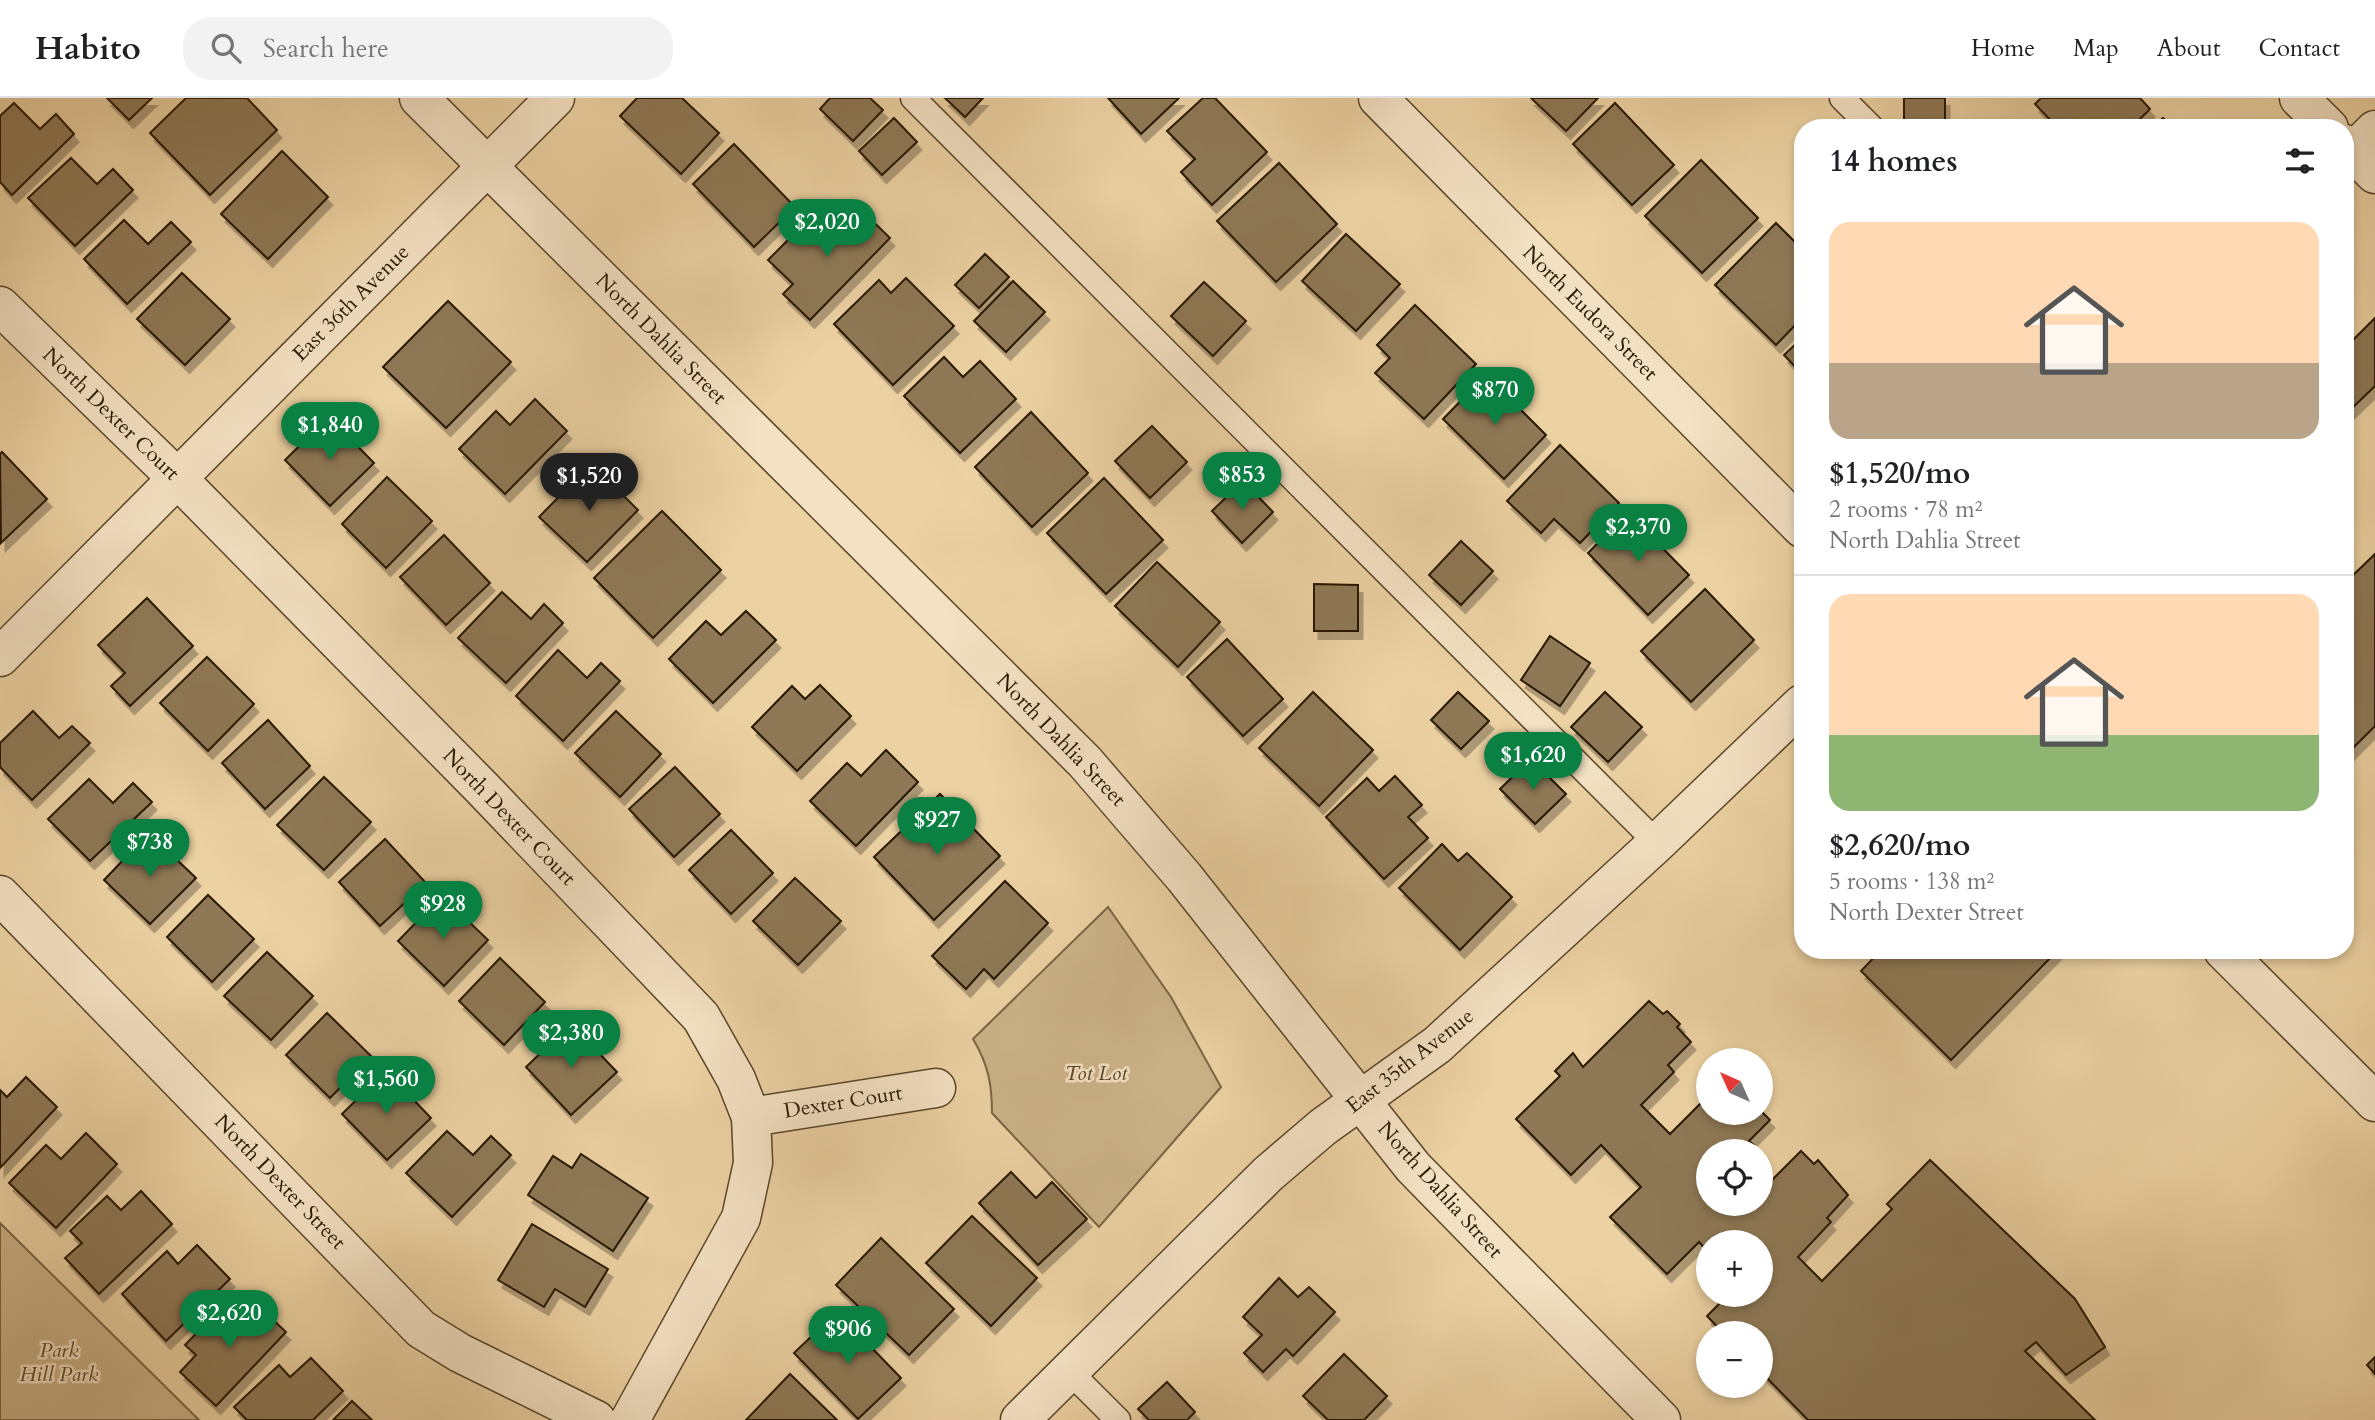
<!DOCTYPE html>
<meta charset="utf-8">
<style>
body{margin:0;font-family:Cardo,serif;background:#f2f2f2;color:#202124;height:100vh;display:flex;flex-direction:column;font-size:26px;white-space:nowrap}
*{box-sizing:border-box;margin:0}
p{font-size:23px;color:#757577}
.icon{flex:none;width:38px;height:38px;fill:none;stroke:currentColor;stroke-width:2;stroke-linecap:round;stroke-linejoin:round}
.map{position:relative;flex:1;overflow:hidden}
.sheet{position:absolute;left:1794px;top:21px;width:560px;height:840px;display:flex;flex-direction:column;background:#fff;border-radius:28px;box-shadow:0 4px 10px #0003}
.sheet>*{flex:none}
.needle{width:46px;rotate:315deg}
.controls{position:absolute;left:1696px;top:950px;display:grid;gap:14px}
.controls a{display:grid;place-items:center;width:77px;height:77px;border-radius:50%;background:#fff;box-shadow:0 4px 10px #0003;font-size:35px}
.price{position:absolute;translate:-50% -60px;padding:0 16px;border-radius:24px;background:#0b8043;color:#fff;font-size:23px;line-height:46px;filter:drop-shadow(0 2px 4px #0008)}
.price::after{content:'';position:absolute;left:50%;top:42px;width:21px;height:16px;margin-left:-10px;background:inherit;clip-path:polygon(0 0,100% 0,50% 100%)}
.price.current{background:#222;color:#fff}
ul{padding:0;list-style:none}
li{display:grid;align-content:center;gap:14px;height:371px;padding:0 35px}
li+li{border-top:2px solid #e0e0e0}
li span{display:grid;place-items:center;height:217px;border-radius:21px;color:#555}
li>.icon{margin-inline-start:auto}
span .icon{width:126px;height:126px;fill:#fffc;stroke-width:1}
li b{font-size:30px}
h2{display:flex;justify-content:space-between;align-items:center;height:84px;padding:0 35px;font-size:30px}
header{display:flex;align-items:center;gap:42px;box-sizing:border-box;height:98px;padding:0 35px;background:#fff;border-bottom:2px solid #e0e0e0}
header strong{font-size:33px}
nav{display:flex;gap:38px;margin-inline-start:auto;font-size:24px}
.search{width:490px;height:63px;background:#f2f2f2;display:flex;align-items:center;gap:18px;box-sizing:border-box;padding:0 24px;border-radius:28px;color:#757577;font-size:26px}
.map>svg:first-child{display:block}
</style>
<header>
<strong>Habito</strong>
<div class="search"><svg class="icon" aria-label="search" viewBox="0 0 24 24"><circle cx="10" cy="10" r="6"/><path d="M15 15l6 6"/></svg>Search here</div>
<nav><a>Home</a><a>Map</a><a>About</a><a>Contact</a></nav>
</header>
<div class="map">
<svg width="2375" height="1322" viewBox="0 0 2375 1322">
<defs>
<filter id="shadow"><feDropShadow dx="4.5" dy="8" stdDeviation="0" flood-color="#0004"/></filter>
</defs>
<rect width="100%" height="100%" fill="#ecd1a2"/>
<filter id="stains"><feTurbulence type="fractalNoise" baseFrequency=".00286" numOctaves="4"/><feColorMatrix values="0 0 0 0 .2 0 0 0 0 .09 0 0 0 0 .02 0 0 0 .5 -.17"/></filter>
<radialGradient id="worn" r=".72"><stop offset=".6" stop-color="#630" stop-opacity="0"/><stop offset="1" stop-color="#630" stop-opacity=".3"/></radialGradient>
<g fill="#cbb287" stroke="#7a6544" stroke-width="2">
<path d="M1108,809l63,90 50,90 -122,140 -107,-114c0,-29 -4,-49 -19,-74z"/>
<path d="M0,1125l199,197h-199z"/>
</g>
<g fill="#8e7855" stroke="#281801" stroke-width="2" filter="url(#shadow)">
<path d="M107,0h45l-23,22z"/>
<path d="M186,0h61l30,32 -67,65 -60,-62z"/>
<path d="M637,0h45l37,35 -38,41 -61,-58z"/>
<path d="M830,0h40l13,12 -30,31 -33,-32z"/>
<path d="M945,0h38l-18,19z"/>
<path d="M1108,0h71l-38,36z"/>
<path d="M1203,0h12l52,54 -55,53 -31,-33 14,-13 -28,-28z"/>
<path d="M1531,0h67l-32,33z"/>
<rect x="1904" y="0" width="41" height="30"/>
<path d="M2041,0h99l10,11 -19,19h-73l-23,-24z"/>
<path d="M14,5l26,26 16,-15 18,20 -62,61 -12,-13v-66z"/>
<path d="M1615,5l59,62 -42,40 -59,-61z"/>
<path d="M894,20l23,24 -35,33 -23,-24z"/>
<path d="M2163,20l11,10h-21z"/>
<path d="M734,46l61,63 -41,40 -61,-63z"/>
<path d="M282,53l46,46 -60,62 -47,-45z"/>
<path d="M71,60l26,26 16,-15 20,21 -58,56 -47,-48z"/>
<path d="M1701,62l57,58 -56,55 -57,-57z"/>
<path d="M1279,65l58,61 -61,58 -59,-61z"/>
<path d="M856,107l34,33 -80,82 -27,-26 10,-10 -25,-24 39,-39 17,17z"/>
<path d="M124,122l24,24 23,-22 20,20 -64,62 -43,-45z"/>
<path d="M1776,125l26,26v69l-26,27 -61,-60z"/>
<path d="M1346,136l54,50 -44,47 -54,-50z"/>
<path d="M985,156l24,23 -30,31 -24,-23z"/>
<path d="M182,175l48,46 -45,46 -48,-46z"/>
<path d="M906,180l48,48 -61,59 -59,-61 45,-44 12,13z"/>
<path d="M1013,183l32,31 -39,40 -32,-31z"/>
<path d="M1204,184l42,39 -33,35 -42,-40z"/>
<path d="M448,203l63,61 -65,66 -63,-61z"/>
<path d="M1415,207l61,59 -52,55 -49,-46 15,-15 -13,-13z"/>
<path d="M2375,220v68l-30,29v-67z"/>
<path d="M1802,240v36l-18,-19z"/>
<path d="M944,259l19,20 17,-16 36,38 -56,54 -56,-57z"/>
<path d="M1486,277l60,60 -42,44 -61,-60z"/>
<path d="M535,301l32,32 -62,63 -46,-45 37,-38 14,14z"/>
<path d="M1031,314l57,61 -56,54 -57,-60z"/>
<path d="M329,319l45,46 -44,43 -45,-46z"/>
<path d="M1152,328l35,36 -37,36 -35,-37z"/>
<path d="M1560,347l59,58 -39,40 -26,-24 -13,14 -34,-32z"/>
<path d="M2,354l45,47 -46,44 -1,-89z"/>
<path d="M591,366l47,46 -51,52 -48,-45z"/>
<path d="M387,379l45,44 -46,47 -44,-44z"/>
<path d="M1104,380l59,62 -57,54 -59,-61z"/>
<path d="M1243,383l30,31 -31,31 -30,-32z"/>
<path d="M662,413l59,59 -68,68 -59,-60z"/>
<path d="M1628,415l61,62 -41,40 -60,-62z"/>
<path d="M444,437l46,48 -44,42 -46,-48z"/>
<path d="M1461,443l32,30 -32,34 -32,-30z"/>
<path d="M2375,456v172l-30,30v-173z"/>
<path d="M1157,464l63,60 -42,45 -63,-61z"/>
<path d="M1314,486l44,1v46h-44z"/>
<path d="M1705,491l49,51 -63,62 -50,-51z"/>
<path d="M502,494l29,27 13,-15 19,19 -57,60 -48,-45z"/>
<path d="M147,500l46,48 -63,60 -19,-20 14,-13 -27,-28z"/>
<path d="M746,513l30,29 -63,63 -44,-44 37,-38 15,14z"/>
<path d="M1550,538l40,27 -30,43 -39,-26z"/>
<path d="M1227,541l56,60 -40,37 -56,-59z"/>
<path d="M558,552l29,28 14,-15 19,18 -57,60 -47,-45z"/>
<path d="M207,559l47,47 -46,47 -48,-48z"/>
<path d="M820,587l31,31 -54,55 -45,-44 40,-41 13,13z"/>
<path d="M1313,594l60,58 -54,56 -60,-58z"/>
<path d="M1458,594l31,29 -28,28 -30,-29z"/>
<path d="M1605,594l37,35 -34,35 -37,-35z"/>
<path d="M33,613l26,27 13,-12 18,17 -58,57 -32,-33v-24z"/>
<path d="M616,613l45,43 -41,43 -45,-44z"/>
<path d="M268,622l42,46 -45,43 -43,-46z"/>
<path d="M886,652l32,32 -62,64 -46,-45 37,-38 14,13z"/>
<path d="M1531,661l35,35 -31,30 -35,-35z"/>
<path d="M675,669l45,47 -46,43 -45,-48z"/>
<path d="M1395,678l27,29 -14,12 20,21 -44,41 -58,-62 41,-39 12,13z"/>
<path d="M324,679l47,45 -47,48 -47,-45z"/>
<path d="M89,681l24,24 20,-20 19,19 -62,59 -42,-42z"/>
<path d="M940,696l60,62 -66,64 -60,-63z"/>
<path d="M731,732l42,43 -42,41 -42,-44z"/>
<path d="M149,735l47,45 -46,46 -46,-44z"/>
<path d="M385,741l41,44 -46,43 -41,-44z"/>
<path d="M1442,746l16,17 9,-8 45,44 -52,53 -61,-62z"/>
<path d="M795,780l46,43 -43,44 -45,-44z"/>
<path d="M1005,783l43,42 -54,56 -10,-10 -18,20 -34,-33z"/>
<path d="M208,797l46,44 -42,43 -45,-45z"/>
<path d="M442,798l46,44 -44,46 -46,-45z"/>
<path d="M1881,852h177l-107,110 -90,-89z"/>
<path d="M267,854l46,44 -42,44 -47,-44z"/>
<path d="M500,860l45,44 -41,43 -45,-44z"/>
<path d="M1649,903l14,13 4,-3 13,13 -3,3 14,15 -23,23 6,7 -33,33 29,29 38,-38v17h52v-3l10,10 -21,21 5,4 -7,7h-39v52h52v-12l41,-41 13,13 4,-4 30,35 -21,23 4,4 -33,35 24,24 70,-72 -5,-5 43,-44 145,139 30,48 -39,28 -30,-33 -11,9 70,69h-287l-48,-49v-37h-36l-17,-18 21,-21h32v-53h-52v10l-9,-10 -32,32 -57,-57 31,-30 -40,-42 -30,30 -55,-56 44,-43 -5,-5 18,-18 10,14z"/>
<path d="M327,915l44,43 -41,42 -44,-43z"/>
<path d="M571,926l46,48 -46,43 -45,-48z"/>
<path d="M386,973l45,47 -44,42 -45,-46z"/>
<path d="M26,979l31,30 -57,61v-78l7,7z"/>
<path d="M447,1033l26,24 18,-19 20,19 -59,62 -46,-44z"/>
<path d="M86,1035l31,31 -61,64 -47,-45 37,-38 15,14z"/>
<path d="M581,1056l67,44 -35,53 -85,-56 25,-39 19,12z"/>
<path d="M1011,1074l25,26 16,-16 35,37 -49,46 -59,-62z"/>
<path d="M141,1093l31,33 -73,70 -34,-36 17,-15 -12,-12 37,-35 14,14z"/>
<path d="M972,1118l65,62 -46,48 -65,-63z"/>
<path d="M532,1126l76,45 -23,38 -30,-18 -11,18 -46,-27z"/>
<path d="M881,1140l73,71 -45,46 -73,-70z"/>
<path d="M197,1147l33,34 -64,62 -44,-47 45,-43 11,13z"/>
<path d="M1279,1180l19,19 11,-10 26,25 -42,44 -7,-7 -23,23 -19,-19 18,-18 -19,-18z"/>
<path d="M254,1204l32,30 -70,74 -36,-34 16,-17 -11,-10 37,-38 14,14z"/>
<path d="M837,1214l64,66 -43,41 -64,-66z"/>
<path d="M1344,1256l43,42 -23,24h-36l-25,-24z"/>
<path d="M2375,1259v17l-8,-9z"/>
<path d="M311,1260l32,33 -30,29h-66l-13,-13 45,-42 11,12z"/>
<path d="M790,1276l47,46h-91z"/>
<path d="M1167,1284l28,30 -8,8h-38l-11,-11z"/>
<path d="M352,1303l20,19h-39z"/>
</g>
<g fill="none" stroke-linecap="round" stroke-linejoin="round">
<g stroke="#594629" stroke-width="27">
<g id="service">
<path d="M913,0l744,745"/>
<path d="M1842,0l30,30"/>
<path d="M1069,1273l49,49"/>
</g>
</g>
<g stroke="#594629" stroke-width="41">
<g id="minor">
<path d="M1378,0l424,430"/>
<path d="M2299,0l30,30"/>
<path d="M2345,46l30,30"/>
<path d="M0,208l177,172 306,311 218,228 35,62 15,38 2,46 -12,55 -111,202"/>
<path d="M0,559l555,-559"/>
<path d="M0,797l421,434 39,24 136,67"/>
<path d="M2223,852l152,152"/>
<path d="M751,1019l185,-29"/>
</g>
</g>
<g stroke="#594629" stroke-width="41">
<g id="tertiary">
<path d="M419,0l666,664 99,115 229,290 248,253"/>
<path d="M2345,62l30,-30"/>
<path d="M1020,1322l248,-246 55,-47 114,-82 220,-202 145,-139"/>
</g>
</g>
<use href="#service" stroke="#f3e1c3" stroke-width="24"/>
<use href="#minor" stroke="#f3e1c3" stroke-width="38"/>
<use href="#tertiary" stroke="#f3e1c3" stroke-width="38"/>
</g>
<g text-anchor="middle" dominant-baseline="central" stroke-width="5" stroke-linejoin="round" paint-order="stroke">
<g font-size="21" fill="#281801" stroke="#f3e1c3">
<text transform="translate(351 205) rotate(-45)">East 36th Avenue</text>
<text transform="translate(1590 215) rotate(45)">North Eudora Street</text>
<text transform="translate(661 241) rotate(45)">North Dahlia Street</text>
<text transform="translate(111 316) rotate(44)">North Dexter Court</text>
<text transform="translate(1061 642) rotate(46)">North Dahlia Street</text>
<text transform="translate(509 719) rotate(46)">North Dexter Court</text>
<text transform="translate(1410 963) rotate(-38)">East 35th Avenue</text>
<text transform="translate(843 1004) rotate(-9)">Dexter Court</text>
<text transform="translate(280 1084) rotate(46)">North Dexter Street</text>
<text transform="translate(1440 1092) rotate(48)">North Dahlia Street</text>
</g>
<g font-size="21" font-style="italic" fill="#594629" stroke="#f3e1c3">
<text x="1096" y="975">Tot Lot</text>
<text x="59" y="1252">Park<tspan x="59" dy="24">Hill Park</tspan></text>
</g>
</g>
<rect width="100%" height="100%" filter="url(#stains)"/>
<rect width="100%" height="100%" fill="url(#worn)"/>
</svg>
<div class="controls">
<a><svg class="needle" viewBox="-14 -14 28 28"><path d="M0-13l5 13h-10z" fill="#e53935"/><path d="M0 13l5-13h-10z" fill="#757577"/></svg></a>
<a><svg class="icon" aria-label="locate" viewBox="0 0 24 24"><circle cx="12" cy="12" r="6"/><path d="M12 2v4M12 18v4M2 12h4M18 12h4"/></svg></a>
<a>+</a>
<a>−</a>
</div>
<b class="price" style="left:827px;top:161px">$2,020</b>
<b class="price" style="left:1495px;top:329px">$870</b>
<b class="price" style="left:330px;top:364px">$1,840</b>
<b class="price" style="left:1242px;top:414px">$853</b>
<b class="price current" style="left:589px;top:415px">$1,520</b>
<b class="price" style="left:1638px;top:466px">$2,370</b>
<b class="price" style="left:1533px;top:694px">$1,620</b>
<b class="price" style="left:937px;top:759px">$927</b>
<b class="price" style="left:150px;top:781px">$738</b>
<b class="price" style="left:443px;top:843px">$928</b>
<b class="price" style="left:571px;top:972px">$2,380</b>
<b class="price" style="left:386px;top:1018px">$1,560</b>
<b class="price" style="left:229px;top:1252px">$2,620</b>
<b class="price" style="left:848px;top:1268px">$906</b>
<section class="sheet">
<h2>14 homes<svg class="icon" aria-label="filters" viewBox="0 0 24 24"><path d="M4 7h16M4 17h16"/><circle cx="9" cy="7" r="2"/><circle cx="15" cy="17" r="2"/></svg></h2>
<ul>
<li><span style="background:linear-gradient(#ffd9b3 65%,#b9a48a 0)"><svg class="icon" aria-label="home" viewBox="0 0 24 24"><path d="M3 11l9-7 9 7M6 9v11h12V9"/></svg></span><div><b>$1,520/mo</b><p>2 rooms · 78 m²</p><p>North Dahlia Street</p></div></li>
<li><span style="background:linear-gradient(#ffd9b3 65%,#8fb573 0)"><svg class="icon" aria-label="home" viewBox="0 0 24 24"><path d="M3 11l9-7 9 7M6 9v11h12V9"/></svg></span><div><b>$2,620/mo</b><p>5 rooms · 138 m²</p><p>North Dexter Street</p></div></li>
</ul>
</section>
</div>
